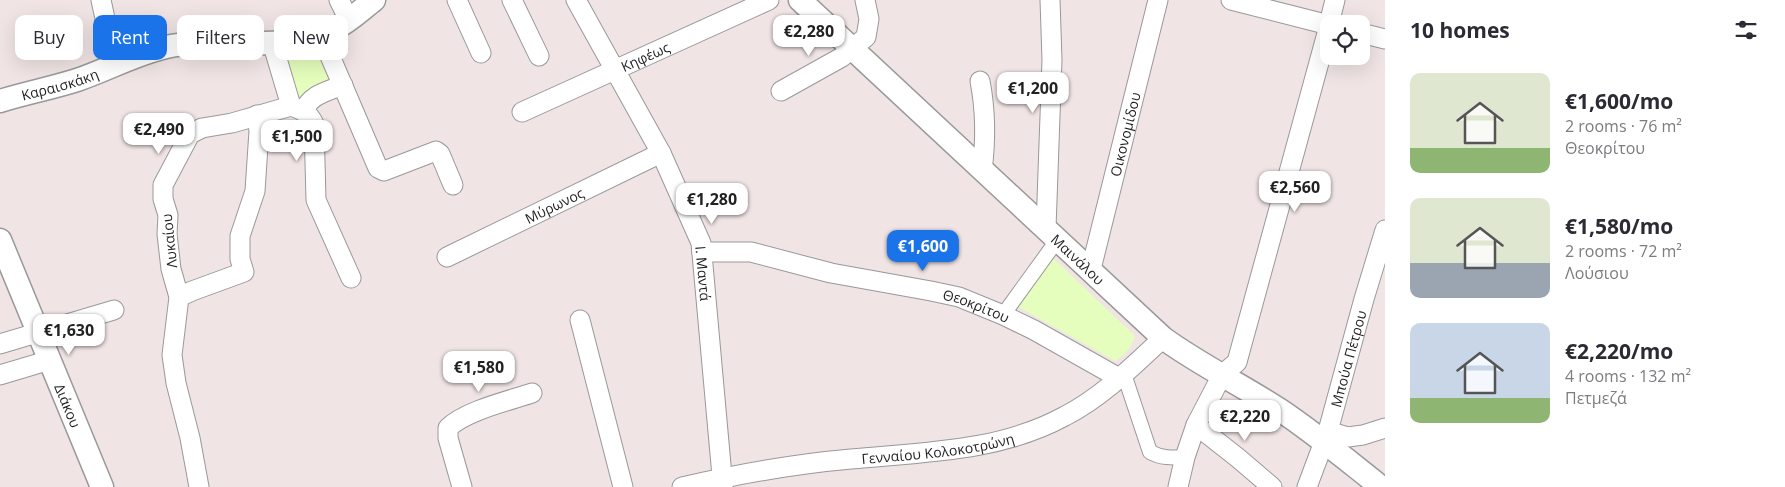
<!DOCTYPE html>
<meta charset="utf-8">
<style>
body{margin:0;font-family:"Open Sans",sans-serif;background:#f7f7f7;color:#2b2b33;height:100vh;display:flex;flex-direction:column;font-size:19px;white-space:nowrap}
*{box-sizing:border-box;margin:0}
p{font-size:16px;color:#7c7c81}
.icon{flex:none;width:28px;height:28px;fill:none;stroke:currentColor;stroke-width:2;stroke-linecap:round;stroke-linejoin:round}
.map{position:relative;flex:1;overflow:hidden}
.side{display:flex;flex-direction:column;background:#fff;width:400px}
.side>*{flex:none}
.banner{position:absolute;left:15px;top:15px;width:475px;height:45px;display:flex;gap:10px}
.controls{position:absolute;left:1320px;top:15px;display:grid;gap:10px}
.controls a{display:grid;place-items:center;width:50px;height:50px;border-radius:10px;background:#fff;box-shadow:0 5px 20px #0002;font-size:25px}
.price{position:absolute;translate:-50% -42px;padding:0 11px;border-radius:10px;background:#fff;color:#222;font-size:16px;line-height:32px;filter:drop-shadow(0 1px 2px #0008)}
.price::after{content:'';position:absolute;left:50%;top:30px;width:15px;height:11px;margin-left:-8px;background:inherit;clip-path:polygon(0 0,100% 0,50% 100%)}
.price.active{background:#1a73e8;color:#fff}
ul{padding:0;list-style:none}
li{display:flex;align-items:center;gap:15px;height:125px;padding:0 25px}
li span{display:grid;place-items:center;flex:none;width:140px;height:100px;border-radius:10px;color:#555}
li>.icon{margin-inline-start:auto}
span .icon{width:60px;height:60px;fill:#fffc;stroke-width:1}
li b{font-size:21px}
h2{display:flex;justify-content:space-between;align-items:center;height:60px;padding:0 25px;font-size:21px}
.pill{padding:0 18px;border-radius:10px;background:#fff;box-shadow:0 5px 20px #0002;font-size:18px;line-height:45px}
.pill.active{background:#1a73e8;color:#fff}
main{display:flex;flex:1;min-height:0}
.map>svg:first-child{display:block}
</style>
<main>
<div class="map">
<svg width="1385" height="487" viewBox="0 0 1385 487">
<rect width="100%" height="100%" fill="#f0e4e4"/>
<g fill="#e5febd">
<path d="M320,45l14,38 -32,15 -5,-3 -13,-37 5,-6z"/>
<path d="M1051,256l84,80c-3,11 -10,19 -20,25l-100,-56z"/>
</g>
<g fill="none" stroke-linecap="round" stroke-linejoin="round">
<g stroke="#999" stroke-width="16">
<g id="pedestrian">
<path d="M1003,315l55,-76"/>
<path d="M1124,374l26,78c11,6 22,6 35,5"/>
</g>
</g>
<g stroke="#999" stroke-width="21">
<g id="minor">
<path d="M101,0l14,65"/>
<path d="M339,0l10,20"/>
<path d="M457,0l24,53"/>
<path d="M512,0l27,56"/>
<path id="s1" d="M576,0l85,153 40,90 22,244"/>
<path d="M1231,0l98,25"/>
<path d="M1329,24l6,-24"/>
<path d="M1361,33l24,6"/>
<path d="M321,35l57,133 6,3 52,-20 4,3 13,31"/>
<path d="M272,42l19,64c11,4 18,7 23,18l2,76 35,78"/>
<path d="M980,81c6,31 6,59 2,90"/>
<path d="M781,91l61,-34 24,-20 3,-18 -4,-19"/>
<path d="M305,111c3,-16 24,-20 38,-26"/>
<path id="s2" d="M522,112l247,-112"/>
<path d="M1046,228l6,-168 -2,-60"/>
<path id="s3" d="M702,252h49l80,21 100,18 28,6 44,18 31,15 85,48"/>
<path id="s4" d="M447,257l214,-104"/>
<path id="s5" d="M1091,269l67,-269"/>
<path d="M179,297l13,-6 52,-19 -4,-13v-23l15,-45 4,-60 -2,-16"/>
<path d="M580,320l43,167"/>
<path d="M0,344l114,-34"/>
<path d="M0,375l50,-15"/>
<path d="M1196,425l42,33 34,29"/>
<path d="M1328,431l20,6 15,-2 22,-7"/>
<path d="M199,487l-9,-49 -14,-55 -4,-28 7,-58 -8,-28 -4,-35 1,-19 -5,-16v-14l27,-51 12,-6 30,-5 59,-17"/>
<path d="M462,487l-14,-49v-10c17,-17 60,-27 84,-35"/>
<path id="s6" d="M682,487c56,-13 112,-23 169,-28 73,-7 148,-7 214,-43 37,-19 68,-50 98,-78"/>
<path d="M1178,487l7,-30 11,-32 26,-50 15,-13 92,-336"/>
<path id="s7" d="M1307,487l21,-56 36,-132 21,-69"/>
</g>
</g>
<g stroke="#999" stroke-width="25">
<g id="tertiary">
<path id="s8" d="M800,0l363,338c37,27 79,47 117,72 36,24 68,51 101,77"/>
<path id="s9" d="M0,101c26,-8 52,-13 77,-21 30,-10 58,-26 89,-33 55,-12 116,8 168,-18 15,-7 27,-19 40,-29"/>
<path id="s10" d="M0,240l102,247"/>
</g>
</g>
<use href="#pedestrian" stroke="#fff" stroke-width="14"/>
<use href="#minor" stroke="#fff" stroke-width="19"/>
<use href="#tertiary" stroke="#fff" stroke-width="22"/>
</g>
<g text-anchor="middle" dominant-baseline="central" stroke-width="5" stroke-linejoin="round" paint-order="stroke">
<g font-size="14" fill="#1f1f1f" stroke="#fff">
<text stroke="none"><textPath href="#s2" startOffset="135">Κηφέως</textPath></text>
<text stroke="none"><textPath href="#s9" startOffset="62">Καραισκάκη</textPath></text>
<text stroke="none"><textPath href="#s5" startOffset="139">Οικονομίδου</textPath></text>
<text stroke="none"><textPath href="#s4" startOffset="119">Μύρωνος</textPath></text>
<text transform="translate(169 241) rotate(-96)">Λυκαίου</text>
<text stroke="none"><textPath href="#s8" startOffset="380">Μαινάλου</textPath></text>
<text stroke="none"><textPath href="#s1" startOffset="304">Ι. Μαντά</textPath></text>
<text stroke="none"><textPath href="#s3" startOffset="281">Θεοκρίτου</textPath></text>
<text stroke="none"><textPath href="#s7" startOffset="135">Μπούα Πέτρου</textPath></text>
<text stroke="none"><textPath href="#s10" startOffset="179">Διάκου</textPath></text>
<text stroke="none"><textPath href="#s6" startOffset="259">Γενναίου Κολοκοτρώνη</textPath></text>
</g>
</g>
</svg>
<div class="controls">
<a><svg class="icon" aria-label="locate" viewBox="0 0 24 24"><circle cx="12" cy="12" r="6"/><path d="M12 2v4M12 18v4M2 12h4M18 12h4"/></svg></a>
</div>
<b class="price" style="left:809px;top:57px">€2,280</b>
<b class="price" style="left:1033px;top:114px">€1,200</b>
<b class="price" style="left:159px;top:155px">€2,490</b>
<b class="price" style="left:297px;top:162px">€1,500</b>
<b class="price" style="left:1295px;top:213px">€2,560</b>
<b class="price" style="left:712px;top:225px">€1,280</b>
<b class="price active" style="left:923px;top:272px">€1,600</b>
<b class="price" style="left:69px;top:356px">€1,630</b>
<b class="price" style="left:479px;top:393px">€1,580</b>
<b class="price" style="left:1245px;top:442px">€2,220</b>
<div class="banner">
<a class="pill">Buy</a>
<a class="pill active">Rent</a>
<a class="pill">Filters</a>
<a class="pill">New</a>
</div>
</div>
<section class="side">
<h2>10 homes<svg class="icon" aria-label="filters" viewBox="0 0 24 24"><path d="M4 7h16M4 17h16"/><circle cx="9" cy="7" r="2"/><circle cx="15" cy="17" r="2"/></svg></h2>
<ul>
<li><span style="background:linear-gradient(#dfe7d0 75%,#8fb573 0)"><svg class="icon" aria-label="home" viewBox="0 0 24 24"><path d="M3 11l9-7 9 7M6 9v11h12V9"/></svg></span><div><b>€1,600/mo</b><p>2 rooms · 76 m²</p><p>Θεοκρίτου</p></div></li>
<li><span style="background:linear-gradient(#dfe7d0 65%,#9aa5b1 0)"><svg class="icon" aria-label="home" viewBox="0 0 24 24"><path d="M3 11l9-7 9 7M6 9v11h12V9"/></svg></span><div><b>€1,580/mo</b><p>2 rooms · 72 m²</p><p>Λούσιου</p></div></li>
<li><span style="background:linear-gradient(#c9d6e8 75%,#8fb573 0)"><svg class="icon" aria-label="home" viewBox="0 0 24 24"><path d="M3 11l9-7 9 7M6 9v11h12V9"/></svg></span><div><b>€2,220/mo</b><p>4 rooms · 132 m²</p><p>Πετμεζά</p></div></li>
</ul>
</section>
</main>
